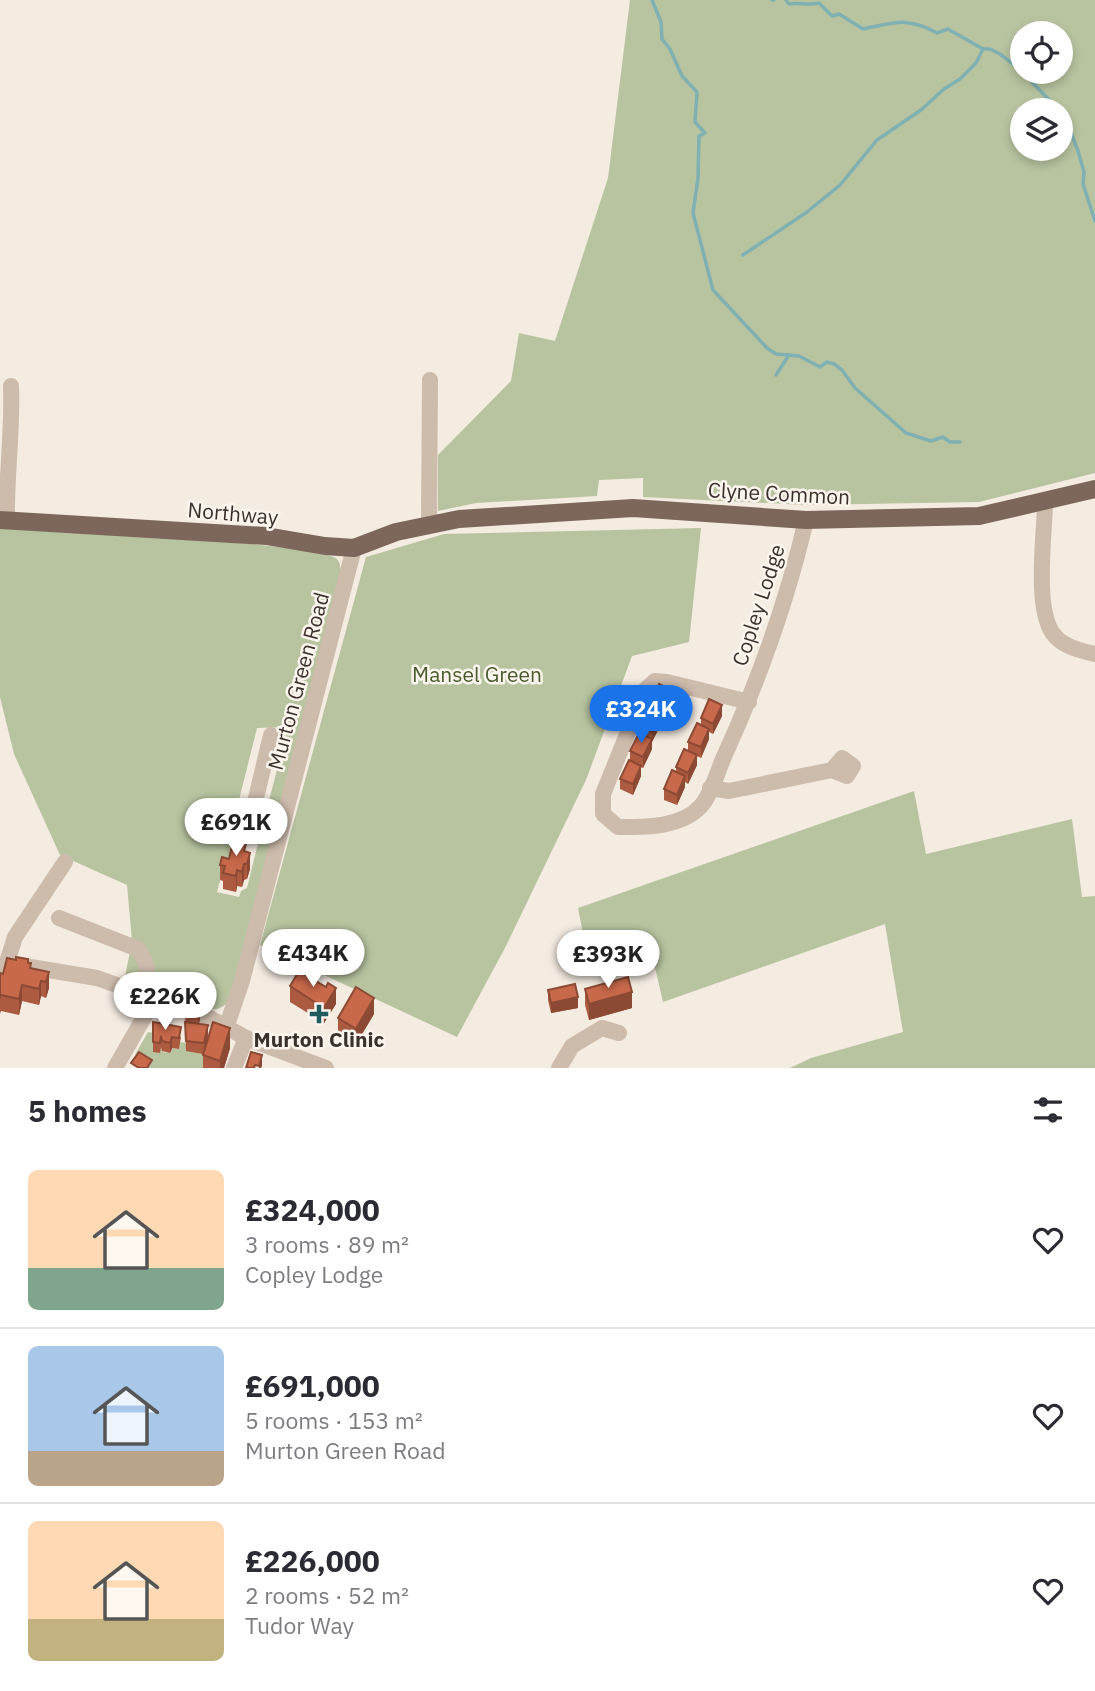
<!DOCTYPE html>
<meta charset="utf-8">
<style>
body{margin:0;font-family:"IBM Plex Sans",sans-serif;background:#f2f2f3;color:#2b2b33;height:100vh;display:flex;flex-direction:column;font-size:26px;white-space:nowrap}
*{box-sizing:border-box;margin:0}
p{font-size:23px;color:#7c7c81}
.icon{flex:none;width:38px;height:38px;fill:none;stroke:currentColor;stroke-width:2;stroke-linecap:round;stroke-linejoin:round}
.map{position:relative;height:1068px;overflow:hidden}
.details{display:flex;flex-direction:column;background:#fff;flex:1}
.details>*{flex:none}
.controls{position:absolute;left:1010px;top:21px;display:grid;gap:14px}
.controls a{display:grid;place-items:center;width:63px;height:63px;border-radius:50%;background:#fff;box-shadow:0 4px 10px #0003;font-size:35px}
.price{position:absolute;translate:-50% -60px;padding:0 16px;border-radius:24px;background:#fff;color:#222;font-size:23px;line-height:46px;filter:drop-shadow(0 2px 4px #0008)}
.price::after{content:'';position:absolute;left:50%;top:42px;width:21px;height:16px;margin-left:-10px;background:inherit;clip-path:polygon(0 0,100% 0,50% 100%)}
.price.current{background:#1a73e8;color:#fff}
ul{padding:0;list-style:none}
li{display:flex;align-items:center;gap:21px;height:175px;padding:0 28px}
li+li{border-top:2px solid #e1e1e2}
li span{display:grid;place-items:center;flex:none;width:196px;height:140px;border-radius:10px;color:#555}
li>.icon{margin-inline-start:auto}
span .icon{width:84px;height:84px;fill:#fffc;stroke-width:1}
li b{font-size:30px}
h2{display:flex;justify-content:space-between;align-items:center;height:84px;padding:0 28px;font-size:30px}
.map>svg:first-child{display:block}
</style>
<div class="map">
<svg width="1095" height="1068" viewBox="0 0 1095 1068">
<rect width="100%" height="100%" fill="#f4ebe1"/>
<g fill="#b8c4a0" fill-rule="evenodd">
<path d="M630,0h465v473l-116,29 -173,3 -163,-8v-19l-44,2 -2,16 -121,7 -38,8v-56l73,-74 8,-48 36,8 53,-163zM1022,33h38v39h-38zM1022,110h38v39h-38z"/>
<path d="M0,524c42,4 321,20 337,35 6,6 2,17 1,25l-61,244 -14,-4 25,-97 -31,1 -21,84 -10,62 -4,-1 -5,19 22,5 2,-6 6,-3 14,-57 14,4 -46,166c-12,13 -20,8 -31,2l1,-5 -23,-4 -2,7 -49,-24 7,-36 -5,-56 -67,-30 -46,-101 -14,-57z"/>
<path d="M701,528l-12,114 -57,14 -46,124 -80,166 -49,91 -197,-92 106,-388 78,-23z"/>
<path d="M914,791l12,63 146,-35 10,78 13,-1v172h-305l21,-10 92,-26 -18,-108 -222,78 -15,-65 -61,17 -9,-46z"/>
<path d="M148,1032l5,1 -1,8 10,6 1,5 7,1 2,-5 7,1 1,-7 7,1 17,11 -1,14h-56l-5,-8 -7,-5z"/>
</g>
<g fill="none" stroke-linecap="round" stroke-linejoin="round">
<g stroke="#7fb0b2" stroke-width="3.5">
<path d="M652,0l9,22 1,17 8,10 12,27 15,16 -2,30 10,11 -6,3 -1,42 -5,35 20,77 54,58 9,6 23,2 21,11 7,-5 7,2 8,6 13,18 51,45 25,8 12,-4 7,5h10"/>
<path d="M772,0h2"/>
<path d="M786,0l3,4c11,-2 19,2 30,-1l13,13 7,-2 24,15c31,-6 44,-13 74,4l11,-4 35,20h7l10,5 22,17"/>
<path d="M1022,72l37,38"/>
<path d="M1060,112l4,3 14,36 6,21 -1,12 12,37"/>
<path d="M743,255l64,-43 33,-27 37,-45 44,-30 23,-21 16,-10 16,-16 7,-14"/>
<path d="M776,375l13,-20"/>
</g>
<g stroke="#cdbbac" stroke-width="16">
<path d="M1045,501c0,32 -12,111 10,135 9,11 27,15 40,18"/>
<path d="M7,520c-1,-45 6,-89 4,-134"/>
<path d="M429,525l1,-145"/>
<path d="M749,702l-82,-20 -12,-1 -10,9 -42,104v20l15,13c26,0 62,1 82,-20 11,-11 17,-34 23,-48 35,-77 64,-157 83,-239"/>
<path d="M710,788l19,3 103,-21 10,-12 11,8 -6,10 -15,-6"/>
<path d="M255,826l-4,-7 20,-84"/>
<path d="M59,918l79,31 7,12 9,39 -39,68"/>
<path d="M12,964l85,14 113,40 36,20 80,30"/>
<path d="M0,966l7,-4 8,-25 50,-75"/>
<path d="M226,1028l16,-47 112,-433"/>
<path d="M234,1068l12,-30"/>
<path d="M559,1068l13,-22 30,-18 17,5"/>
</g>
<path stroke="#7d675c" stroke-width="18" d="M0,520l266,16 59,10 29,2 42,-16 63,-13 174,-11 173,12 173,-4 116,-27"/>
</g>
<g fill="#ac5a40">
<path d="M672,701l-9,18 -2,-1v6l-9,18v7l-9,19 -2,-1v9l-8,19 -13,-6v-10l10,-18v-10l10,-18v-7l10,-18v-5z"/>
<path d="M722,716l-9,18 -4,-2v7l-8,19 -4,-2v9l-9,19 -3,-2v5l-8,18 -13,-5v-11l12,-17v-5l12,-16v-9l13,-17v-7z"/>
<path d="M247,852l3,17 -3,10 -3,1 -2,7 -5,-1 -1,6 -13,-3v-8l-3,-1v-15l9,-6z"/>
<path d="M28,963l3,5 18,4v16l-3,10 -5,-2 -2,9 -17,-4 -3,14 -18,-4 -1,3v-41l3,1z"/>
<path d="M290,986l46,18 -12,19 -34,-21z"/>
<path d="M585,989l47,19 -43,12 -4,-15z"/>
<path d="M548,990l30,18 -27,5 -3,-13z"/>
<path d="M200,1004l-1,20 9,11 -1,7 23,6 -6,20h-21v-14l-17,-3 -1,-40z"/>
<path d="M374,1014l-18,30 -18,-11v-15z"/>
<path d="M153,1022l28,15 -2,12 -7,-1 -2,5 -8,-2 -1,-4 -1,6 -7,-1z"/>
</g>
<g fill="#8c4a34">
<path d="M672,690v11l-9,18v-10z"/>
<path d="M722,705v11l-9,18v-10z"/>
<path d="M661,713v11l-9,18v-10z"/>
<path d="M709,729v10l-8,19v-11z"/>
<path d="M652,739v10l-9,19v-11z"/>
<path d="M697,755v10l-9,19v-11z"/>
<path d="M641,766v10l-8,19v-11z"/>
<path d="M685,776v11l-8,18v-10z"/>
<path d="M250,853v16l-3,10v-15z"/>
<path d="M244,864v16l-2,7v-15z"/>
<path d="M237,870v16l-1,6v-16z"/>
<path d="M49,972v16l-3,10v-16z"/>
<path d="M41,981v15l-2,9v-16z"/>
<path d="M22,985v16l-3,14v-16z"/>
<path d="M336,988v16l-12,19v-15z"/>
<path d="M632,992v16l-43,12v-16z"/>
<path d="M578,997v11l-27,5v-10z"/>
<path d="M374,998v16l-18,30v-15z"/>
<path d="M200,1004v15l-2,10v-15z"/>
<path d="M208,1025v10l-4,19v-11z"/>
<path d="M230,1028v20l-6,20h-4v-7z"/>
<path d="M172,1037v11l-2,5v-10z"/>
<path d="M262,1055v11l-1,2h-2z"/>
</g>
<g fill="#c8694b" stroke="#8c4a34" stroke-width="2">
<path d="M659,684l13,6 -9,19 -13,-6z"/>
<path d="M709,699l13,6 -9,19 -12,-6z"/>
<path d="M648,707l13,6 -9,19 -12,-6z"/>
<path d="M697,723l12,6 -8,18 -13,-5z"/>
<path d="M639,733l13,6 -9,18 -13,-6z"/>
<path d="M684,749l13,6 -9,18 -12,-6z"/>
<path d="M629,760l12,6 -8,18 -13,-5z"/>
<path d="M672,770l13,6 -8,19 -13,-6z"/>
<path d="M234,837l13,3 -3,11 6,2 -3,11h-3l-2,8 -5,-2 -1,6 -13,-3 2,-7 -5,-1 2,-8 7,2z"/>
<path d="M16,957l12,2v4h3l-1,5 19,4 -3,10 -5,-1 -2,8 -17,-4 -3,14 -18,-4 -1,3v-25l3,1 4,-16 9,2z"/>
<path d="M299,971l27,16 2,-4 8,5 -12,20 -34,-22z"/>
<path d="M628,977l4,15 -43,12 -4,-15z"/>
<path d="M575,984l3,13 -27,6 -3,-13z"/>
<path d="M356,987l18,11 -18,31 -18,-11z"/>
<path d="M187,1001l13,3 -2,10 -13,-3z"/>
<path d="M153,1022l28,5 -2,11 -7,-1 -2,6 -8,-2 -1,-5 -1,7 -7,-1z"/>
<path d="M185,1022l23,3 -4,18 -18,-2z"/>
<path d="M213,1022l17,6 -10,33 -17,-6z"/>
<path d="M139,1052l13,8 -5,8h-8l-8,-5z"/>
<path d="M251,1052l11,3 -3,11 -4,-1 -1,3h-8z"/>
</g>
<path fill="#1f5a5e" stroke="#fbf5ee" stroke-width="2.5" d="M315.5 1003.5h7v7h7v7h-7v7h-7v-7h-7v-7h7z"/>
<g text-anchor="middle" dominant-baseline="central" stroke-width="5" stroke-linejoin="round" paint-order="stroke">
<g font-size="21" fill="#3b302b" stroke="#fbf5ee">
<text transform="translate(779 493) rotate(3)">Clyne Common</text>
<text transform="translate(233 513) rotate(5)">Northway</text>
<text transform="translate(758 605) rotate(-72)">Copley Lodge</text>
<text transform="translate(298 681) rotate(-75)">Murton Green Road</text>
</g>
<g font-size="21" fill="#4a5a2e" stroke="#fbf5ee">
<text x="477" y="674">Mansel Green</text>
</g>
<g font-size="21" font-weight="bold" fill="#3b302b" stroke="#fbf5ee">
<text x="319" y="1039">Murton Clinic</text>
</g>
</g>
</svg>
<div class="controls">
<a><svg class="icon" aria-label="locate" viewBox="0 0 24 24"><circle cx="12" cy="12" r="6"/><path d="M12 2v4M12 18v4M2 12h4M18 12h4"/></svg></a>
<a><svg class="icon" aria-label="layers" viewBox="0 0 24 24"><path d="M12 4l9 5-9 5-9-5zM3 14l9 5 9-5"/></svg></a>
</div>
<b class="price current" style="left:641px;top:745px">£324K</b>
<b class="price" style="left:236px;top:858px">£691K</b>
<b class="price" style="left:313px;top:989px">£434K</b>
<b class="price" style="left:608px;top:990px">£393K</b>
<b class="price" style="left:165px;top:1032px">£226K</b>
</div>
<section class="details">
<h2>5 homes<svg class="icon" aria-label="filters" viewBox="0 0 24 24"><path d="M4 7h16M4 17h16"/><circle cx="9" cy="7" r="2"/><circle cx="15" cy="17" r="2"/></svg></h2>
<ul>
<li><span style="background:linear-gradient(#ffd9b3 70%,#7fa58c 0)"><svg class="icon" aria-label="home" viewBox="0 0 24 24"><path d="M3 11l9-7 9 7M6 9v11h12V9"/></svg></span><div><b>£324,000</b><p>3 rooms · 89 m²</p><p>Copley Lodge</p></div><svg class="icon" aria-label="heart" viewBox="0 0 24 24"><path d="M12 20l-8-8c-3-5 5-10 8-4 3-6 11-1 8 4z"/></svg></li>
<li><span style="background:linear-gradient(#a9c7e8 75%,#b9a48a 0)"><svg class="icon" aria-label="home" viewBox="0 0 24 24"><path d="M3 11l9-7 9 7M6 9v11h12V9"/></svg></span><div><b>£691,000</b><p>5 rooms · 153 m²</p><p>Murton Green Road</p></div><svg class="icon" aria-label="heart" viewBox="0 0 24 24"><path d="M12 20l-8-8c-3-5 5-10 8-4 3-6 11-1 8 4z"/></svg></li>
<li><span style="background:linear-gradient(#ffd9b3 70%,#c2b280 0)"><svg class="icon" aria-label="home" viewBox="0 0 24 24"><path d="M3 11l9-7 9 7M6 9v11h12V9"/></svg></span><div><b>£226,000</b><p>2 rooms · 52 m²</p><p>Tudor Way</p></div><svg class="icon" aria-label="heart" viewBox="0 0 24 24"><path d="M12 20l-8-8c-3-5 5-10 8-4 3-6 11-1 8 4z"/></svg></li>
</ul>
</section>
